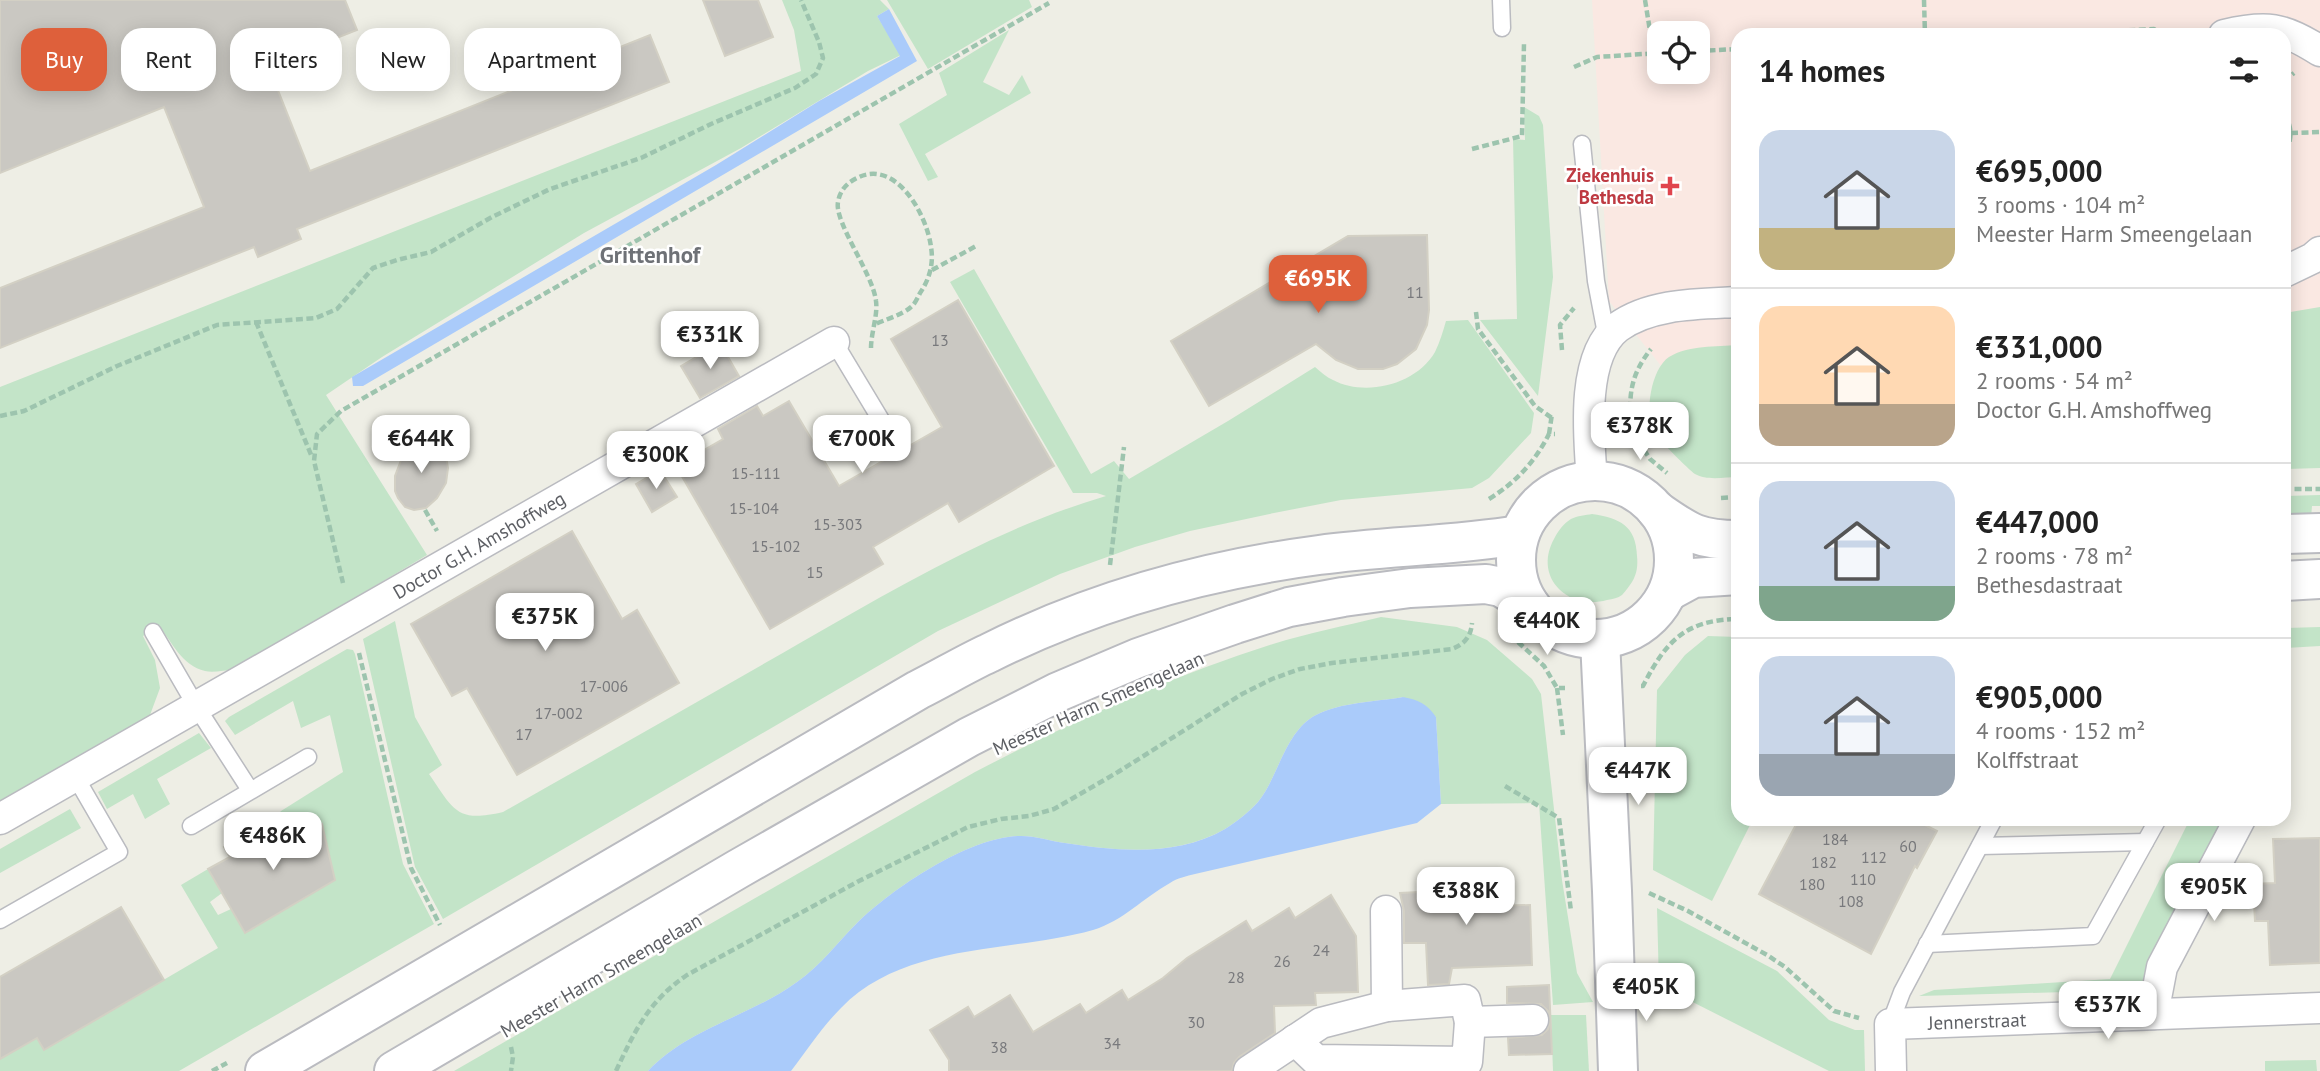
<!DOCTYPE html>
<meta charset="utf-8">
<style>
body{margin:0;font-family:"PT Sans",sans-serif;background:#f2f2f2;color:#222;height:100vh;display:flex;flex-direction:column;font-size:26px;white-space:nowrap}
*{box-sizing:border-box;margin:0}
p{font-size:23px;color:#767676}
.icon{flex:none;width:38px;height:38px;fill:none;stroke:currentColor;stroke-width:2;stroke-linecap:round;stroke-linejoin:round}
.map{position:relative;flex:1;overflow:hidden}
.drawer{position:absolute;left:1731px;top:28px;width:560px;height:798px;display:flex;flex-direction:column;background:#fff;border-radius:21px;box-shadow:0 4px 18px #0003}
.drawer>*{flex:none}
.banner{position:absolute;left:21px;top:28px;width:665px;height:63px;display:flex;gap:14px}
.controls{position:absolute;left:1647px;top:21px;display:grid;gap:14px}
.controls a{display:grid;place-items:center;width:63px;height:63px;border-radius:14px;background:#fff;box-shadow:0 4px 18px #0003;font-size:35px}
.price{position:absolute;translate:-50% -60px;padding:0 16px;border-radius:14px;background:#fff;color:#222;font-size:23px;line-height:46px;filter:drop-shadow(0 2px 4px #0008)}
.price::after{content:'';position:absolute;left:50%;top:42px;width:21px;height:16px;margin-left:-10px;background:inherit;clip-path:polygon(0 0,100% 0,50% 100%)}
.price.on{background:#de603b;color:#fff}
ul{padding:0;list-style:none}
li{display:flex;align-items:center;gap:21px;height:175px;padding:0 28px}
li+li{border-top:2px solid #e0e0e0}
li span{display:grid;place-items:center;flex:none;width:196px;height:140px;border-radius:21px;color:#555}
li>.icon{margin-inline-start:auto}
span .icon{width:84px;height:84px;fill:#fffc;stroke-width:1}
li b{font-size:30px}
h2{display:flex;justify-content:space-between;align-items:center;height:84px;padding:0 28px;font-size:30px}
.pill{padding:0 24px;border-radius:21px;background:#fff;box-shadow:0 4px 18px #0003;font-size:24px;line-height:63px}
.pill.on{background:#de603b;color:#fff}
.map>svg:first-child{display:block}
</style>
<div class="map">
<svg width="2320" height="1071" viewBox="0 0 2320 1071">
<rect width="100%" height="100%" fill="#eeeee5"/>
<path fill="#fae8e2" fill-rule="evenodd" d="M1592,0h728v361l-36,1v-327h-546v345l-64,2 -65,-81zM1659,33h39v39h-39z"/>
<g fill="#c3e4c8">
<path d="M782,0h98l9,9 -12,7 24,39 -33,16 -127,77 -157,85 -202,124 -56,38 101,160 -193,115c-9,0 -21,3 -29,1 -23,-5 -33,-29 -46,-45l-16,10 12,24 5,28 -10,27 -150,86v-414l801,-316 -7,-41z"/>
<path d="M887,0h142l3,7 -104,62z"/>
<path d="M1009,30l-26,52 26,13 13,-20 9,18 -106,61 13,23 -10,4 -29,-57 48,-29 -8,-22z"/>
<path d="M1524,107l15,9 4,9 10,152 -15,119 -58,-76 37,-1 -4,-180 12,1z"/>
<path d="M974,269l117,205 23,-13 15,18 99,-58 87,-54c6,5 11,10 18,13 32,17 83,5 102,-28 5,-10 8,-21 11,-31l22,-1 66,93 -3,20 -42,45 -17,10 -131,12 -67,13 -84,18 -55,16 -75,27 -122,57 -495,288 -28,-52 -52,-228 32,-18 20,96 27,48 -13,9c25,36 27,49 74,38 99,-56 198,-112 297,-169 98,-56 197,-115 306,-147l-9,-3h-24l-123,-211z"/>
<path d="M2320,307v161l-36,1v-156z"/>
<path d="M1738,345v132c-13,0 -31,4 -43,-3 -6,-4 -38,-36 -41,-42 -10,-19 -3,-63 15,-75 20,-12 47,-10 69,-12z"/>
<path d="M2320,495v11h-8l-1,12 -27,3v-25z"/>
<path d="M1592,514c28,4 44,12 45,42 1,9 0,18 -5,26 -3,4 -6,9 -10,13 -4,3 -9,4 -15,5 -39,11 -74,-23 -53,-61 4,-8 10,-16 17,-20 6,-3 15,-4 21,-5z"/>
<path d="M1381,617l76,10 30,13 45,39 9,15 21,186 15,93 16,29 -40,3 -14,-202 -98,1 -5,-87 -33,-20c-28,5 -62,5 -87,18 -31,16 -38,63 -58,87 -8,9 -23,21 -33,27 -49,28 -108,22 -160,14 -15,-2 -32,-8 -47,-7 -51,2 -125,52 -161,87 -20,20 -36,42 -60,59 -46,34 -109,46 -149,89h-194l521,-299c96,-50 194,-95 298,-128 35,-11 72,-18 108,-27z"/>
<path d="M2320,627v19l-36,2v-20z"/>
<path d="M1708,636l30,1v182h15l-41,82 -59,-31 4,-180 28,-35z"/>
<path d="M347,649l6,1 2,4 48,210 31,60 -255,147h-179v-12l37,-21 7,12 174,-102 -37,-63 27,-16 14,24 -12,9 8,13 13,-6 14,23 86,-71 -9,-36 -15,8 -9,-16 -22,13 -2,-10 7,-9 62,-39 -13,-57 -29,13 -8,-27 -58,34 -10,-14 4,-4z"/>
<path d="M199,733l12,15 -54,31 13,25 -25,15 -12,-25 -26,15 -9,-17z"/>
<path d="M70,809l11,19 -81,45v-24z"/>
<path d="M2190,819h40l-92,171 -219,6 15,-6 176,-11z"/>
<path d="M1657,908l120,63 52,49 26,10h9l1,41h-36l-170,-86z"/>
<path d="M1551,1015h35l3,56h-36z"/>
<path d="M2316,1060l1,11h-52v-10z"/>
</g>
<g fill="#aacbfa">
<path d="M889,9l28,52 -554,325h-10l-1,-9 364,-212 103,-64 81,-45 -23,-40z"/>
<path d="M1403,697c16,3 24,7 33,20l5,87 -24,19 -222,51c-8,2 -18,4 -25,9 -27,15 -47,38 -77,47 -82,23 -188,12 -252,78 -19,19 -34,42 -50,63h-143c40,-43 103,-55 149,-89 24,-17 40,-39 60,-59 36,-35 110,-85 161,-87 15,-1 32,5 47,7 52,8 112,14 160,-14 10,-6 25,-18 33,-27 20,-24 27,-71 58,-87 25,-13 59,-13 87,-18z"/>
</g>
<g fill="#cac8c2" stroke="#d3d0c4" stroke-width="2">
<path d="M0,0h345l12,30 -89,35 42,106 340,-136 19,47 -372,147 4,10 -43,18 -4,-10 -254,101v-60l204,-81 -40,-100 -164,66z"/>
<path d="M703,0h55l15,37 -48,19z"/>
<path d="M1427,235l2,75 -2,15 -11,24 -19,15 -14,5h-25l-22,-9 -20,-16 -107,62 -38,-65 177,-105z"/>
<path d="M958,300l96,166 -95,56 -11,-19 -75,44 10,17 -113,65 -94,-163 47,-27 -5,-10 39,-23 6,10 26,-15 50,85 103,-59 -51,-88z"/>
<path d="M720,343l19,33 -39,22 -19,-32z"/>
<path d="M420,441h12l7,3 7,12 2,12 -2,15 -9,15 -11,10 -12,2 -9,-3 -7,-9 -3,-7v-15l8,-21z"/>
<path d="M660,470l17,27 -25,15 -16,-28z"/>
<path d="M572,531l50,88 15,-9 42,73 -162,92 -50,-87 -15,8 -41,-72z"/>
<path d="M298,817l9,16 15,-9 13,56 -90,53 -37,-64 22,-12 -6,-10 25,-15 6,11z"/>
<path d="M1799,819h114l24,12 -20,37 -2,-2 -44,88 -112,-60z"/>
<path d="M2320,838v125l-50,2 -2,-44h-13l-2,-37 22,-1 -2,-44z"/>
<path d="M1486,870l1,36 43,-1 2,60 -80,3 -3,16 -21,1 -2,-42h-22v-32l-4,-18 42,-2 -1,-20z"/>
<path d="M1331,895l25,41 2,56 -43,1 1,12 -42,1 1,27 -36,24 -5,6 -2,8h-283v-11l-19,-30 38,-23 6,10 36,-22 23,37 47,-28 6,9 36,-23 6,10 35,-22 24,-20 59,-37 6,10 37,-23 6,10z"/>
<path d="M121,907l43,73 -120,70 -7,-12 -37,21v-82z"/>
<path d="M1549,985l3,69 -43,1 -1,-17 34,-3 6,-6 2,-9 -2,-9 -7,-7 -34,-1v-16z"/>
</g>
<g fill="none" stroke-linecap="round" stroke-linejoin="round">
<g stroke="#babbc0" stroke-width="19">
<g id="service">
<path d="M1501,0l1,28"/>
<path d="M1582,144l14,137 11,58"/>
<path d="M834,342l50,83"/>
<path d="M153,632l43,74 54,84"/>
<path d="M191,826l117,-69"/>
<path d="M1980,846l165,-4"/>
<path d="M0,920l119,-68 -44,-76"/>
<path d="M1927,944l166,-8 65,-117"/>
<path d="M1890,1024l12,-32 92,-173"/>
</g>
</g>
<g stroke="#babbc0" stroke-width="33">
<g id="minor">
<path d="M2224,35c42,-10 59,-8 96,16"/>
<path d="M2284,272l29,-14 7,-6"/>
<path d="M1592,481c-3,-42 -12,-125 26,-154 33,-24 81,-23 120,-25"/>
<path d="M0,819l834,-477"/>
<path d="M1386,911l1,95"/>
<path d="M2153,1014l9,-47 78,-148"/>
<path d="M1295,1040l21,20 151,2 3,-40"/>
<path d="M1249,1071l72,-48 66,-17 78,-6 5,22 63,-2"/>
<path d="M1891,1071l-1,-47 430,-16"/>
</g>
</g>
<g stroke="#babbc0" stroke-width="42">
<g id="tertiary">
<circle cx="1595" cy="560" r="79"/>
<path d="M1656,510c32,22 41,30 82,30"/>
<path d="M2284,534l36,-1"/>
<path d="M2284,581l36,-2"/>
<path d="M1669,591l24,-13 45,-3"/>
<path d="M1600,640l12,251 6,180"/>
<path d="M265,1071l653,-381c24,-12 47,-26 71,-37 102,-51 216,-83 330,-98 66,-9 134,-9 200,-20"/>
<path d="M394,1071l344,-202 231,-132 89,-45 80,-34 97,-34 54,-17 54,-10 67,-9 76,-4 15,3 28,17"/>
</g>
</g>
<g stroke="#9dc4ae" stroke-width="4.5" stroke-dasharray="7 3.5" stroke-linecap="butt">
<path d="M1645,0l12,74"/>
<path d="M1924,0l1,35"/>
<path d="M2034,35l120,-6 7,6"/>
<path d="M1698,51l40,-2"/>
<path d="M1574,67l23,-10 62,-4"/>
<path d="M2284,81l10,-8"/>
<path d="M2284,115c10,12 7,29 0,42"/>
<path d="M2291,133l29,-1"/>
<path d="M1472,149l50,-13 2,-93"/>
<path d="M932,270l46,-25"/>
<path d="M1476,312l2,17 57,77 17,12"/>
<path d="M256,322l56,135"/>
<path d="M871,348c0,-15 7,-33 5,-47 -3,-27 -42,-79 -38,-99 2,-12 9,-19 19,-24 39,-20 70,37 74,69 3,17 -2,33 -11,46 -2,4 -5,11 -9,14 -9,8 -27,13 -38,18"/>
<path d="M1562,350l-2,-25 14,-17"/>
<path d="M0,416l24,-5 93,-45 100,-41 99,-7 21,-9 36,-41 24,-8 34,-8 61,-35 58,-28 91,-31 70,-34 84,-36 21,-14 7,-16 -4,-16 -18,-42"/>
<path d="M1623,430h8l19,29 17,14"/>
<path d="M1631,430c-2,-34 -2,-53 20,-81"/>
<path d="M1549,434l3,-20"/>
<path d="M2284,489h36"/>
<path d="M1721,498l17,-1"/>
<path d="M1489,499c26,-16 46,-37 60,-65h6"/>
<path d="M425,510l12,21"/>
<path d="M1110,565l14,-118"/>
<path d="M343,583l-29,-122 3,-27 24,-23 708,-408"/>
<path d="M1518,642l26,24 13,22h8"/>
<path d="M359,653l52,215 29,57"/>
<path d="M1641,686h2c23,-45 42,-66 95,-67"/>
<path d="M1557,688l6,47"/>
<path d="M1505,786l54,32 12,93"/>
<path d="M1649,893l39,18 79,44 18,12 49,44 25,7"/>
<path d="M511,1047l2,10 -2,14"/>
<path d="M212,1071l15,-8"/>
<path d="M616,1071c19,-41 33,-70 71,-96l172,-94 109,-54 33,-8 28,-3 25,-7 64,-37 124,-78 30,-15 28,-10 32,-6 120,-14c13,-5 19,-13 20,-26"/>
</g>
<use href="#service" stroke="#fff" stroke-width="16"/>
<use href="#minor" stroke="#fff" stroke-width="30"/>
<use href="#tertiary" stroke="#fff" stroke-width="38"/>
</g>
<path fill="#e0444e" stroke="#fff" stroke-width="2.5" d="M1666.5 175.5h7v7h7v7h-7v7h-7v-7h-7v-7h7z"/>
<g text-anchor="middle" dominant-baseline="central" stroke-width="5" stroke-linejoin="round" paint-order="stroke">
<g font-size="16" fill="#78797c">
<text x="1415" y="292">11</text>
<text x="940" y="340">13</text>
<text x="756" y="473">15-111</text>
<text x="754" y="508">15-104</text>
<text x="838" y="524">15-303</text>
<text x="776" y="546">15-102</text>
<text x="815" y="572">15</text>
<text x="604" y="686">17-006</text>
<text x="559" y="713">17-002</text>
<text x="524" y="734">17</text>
<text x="1835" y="839">184</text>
<text x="1908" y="846">60</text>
<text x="1874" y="857">112</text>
<text x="1824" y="862">182</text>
<text x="1863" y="879">110</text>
<text x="1812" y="884">180</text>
<text x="1851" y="901">108</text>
<text x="1321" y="950">24</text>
<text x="1282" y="961">26</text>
<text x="1236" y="977">28</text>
<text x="1196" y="1022">30</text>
<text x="1112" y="1043">34</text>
<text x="999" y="1047">38</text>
</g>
<g font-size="19" font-weight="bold" fill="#be3a42" stroke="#fff" text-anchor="end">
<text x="1654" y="175">Ziekenhuis<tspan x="1654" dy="22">Bethesda</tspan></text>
</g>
<g font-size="19" fill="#5d5f64" stroke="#fff">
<text transform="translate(479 545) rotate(-30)">Doctor G.H. Amshoffweg</text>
<text transform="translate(1098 703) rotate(-24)">Meester Harm Smeengelaan</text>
<text transform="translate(601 975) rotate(-30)">Meester Harm Smeengelaan</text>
<text transform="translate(1977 1021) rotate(-2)">Jennerstraat</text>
</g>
<g font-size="23" font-weight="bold" fill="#6e7176" stroke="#fff">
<text x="650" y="254">Grittenhof</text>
</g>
</g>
</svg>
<div class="controls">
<a><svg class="icon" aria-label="locate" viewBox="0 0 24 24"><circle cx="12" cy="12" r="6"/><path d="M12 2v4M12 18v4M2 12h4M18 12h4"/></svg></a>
</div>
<b class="price on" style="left:1318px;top:315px">€695K</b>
<b class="price" style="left:710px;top:371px">€331K</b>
<b class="price" style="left:1640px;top:462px">€378K</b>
<b class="price" style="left:421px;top:475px">€644K</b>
<b class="price" style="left:862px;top:475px">€700K</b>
<b class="price" style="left:656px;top:491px">€300K</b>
<b class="price" style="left:545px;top:653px">€375K</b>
<b class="price" style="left:1547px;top:657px">€440K</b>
<b class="price" style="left:1638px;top:807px">€447K</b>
<b class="price" style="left:273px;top:872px">€486K</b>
<b class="price" style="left:2214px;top:923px">€905K</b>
<b class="price" style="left:1466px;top:927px">€388K</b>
<b class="price" style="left:1646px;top:1023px">€405K</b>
<b class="price" style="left:2108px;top:1041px">€537K</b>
<div class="banner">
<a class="pill on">Buy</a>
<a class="pill">Rent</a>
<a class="pill">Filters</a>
<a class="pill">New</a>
<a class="pill">Apartment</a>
</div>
<section class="drawer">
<h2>14 homes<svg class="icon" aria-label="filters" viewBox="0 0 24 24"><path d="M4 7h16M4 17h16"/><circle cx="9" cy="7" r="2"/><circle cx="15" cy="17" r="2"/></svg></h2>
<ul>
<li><span style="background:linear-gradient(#c9d6e8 70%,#c2b280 0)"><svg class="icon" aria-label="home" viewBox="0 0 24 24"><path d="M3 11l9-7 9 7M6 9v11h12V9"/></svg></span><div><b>€695,000</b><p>3 rooms · 104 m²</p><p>Meester Harm Smeengelaan</p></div></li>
<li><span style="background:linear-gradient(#ffd9b3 70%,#b9a48a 0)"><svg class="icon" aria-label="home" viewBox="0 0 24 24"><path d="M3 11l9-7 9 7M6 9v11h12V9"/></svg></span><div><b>€331,000</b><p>2 rooms · 54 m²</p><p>Doctor G.H. Amshoffweg</p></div></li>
<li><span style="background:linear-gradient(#c9d6e8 75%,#7fa58c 0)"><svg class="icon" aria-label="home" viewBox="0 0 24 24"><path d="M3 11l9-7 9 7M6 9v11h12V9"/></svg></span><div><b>€447,000</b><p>2 rooms · 78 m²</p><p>Bethesdastraat</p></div></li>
<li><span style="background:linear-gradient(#c9d6e8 70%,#9aa5b1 0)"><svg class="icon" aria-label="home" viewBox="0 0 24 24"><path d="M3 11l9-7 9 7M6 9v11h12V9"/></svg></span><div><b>€905,000</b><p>4 rooms · 152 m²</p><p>Kolffstraat</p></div></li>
</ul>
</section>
</div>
